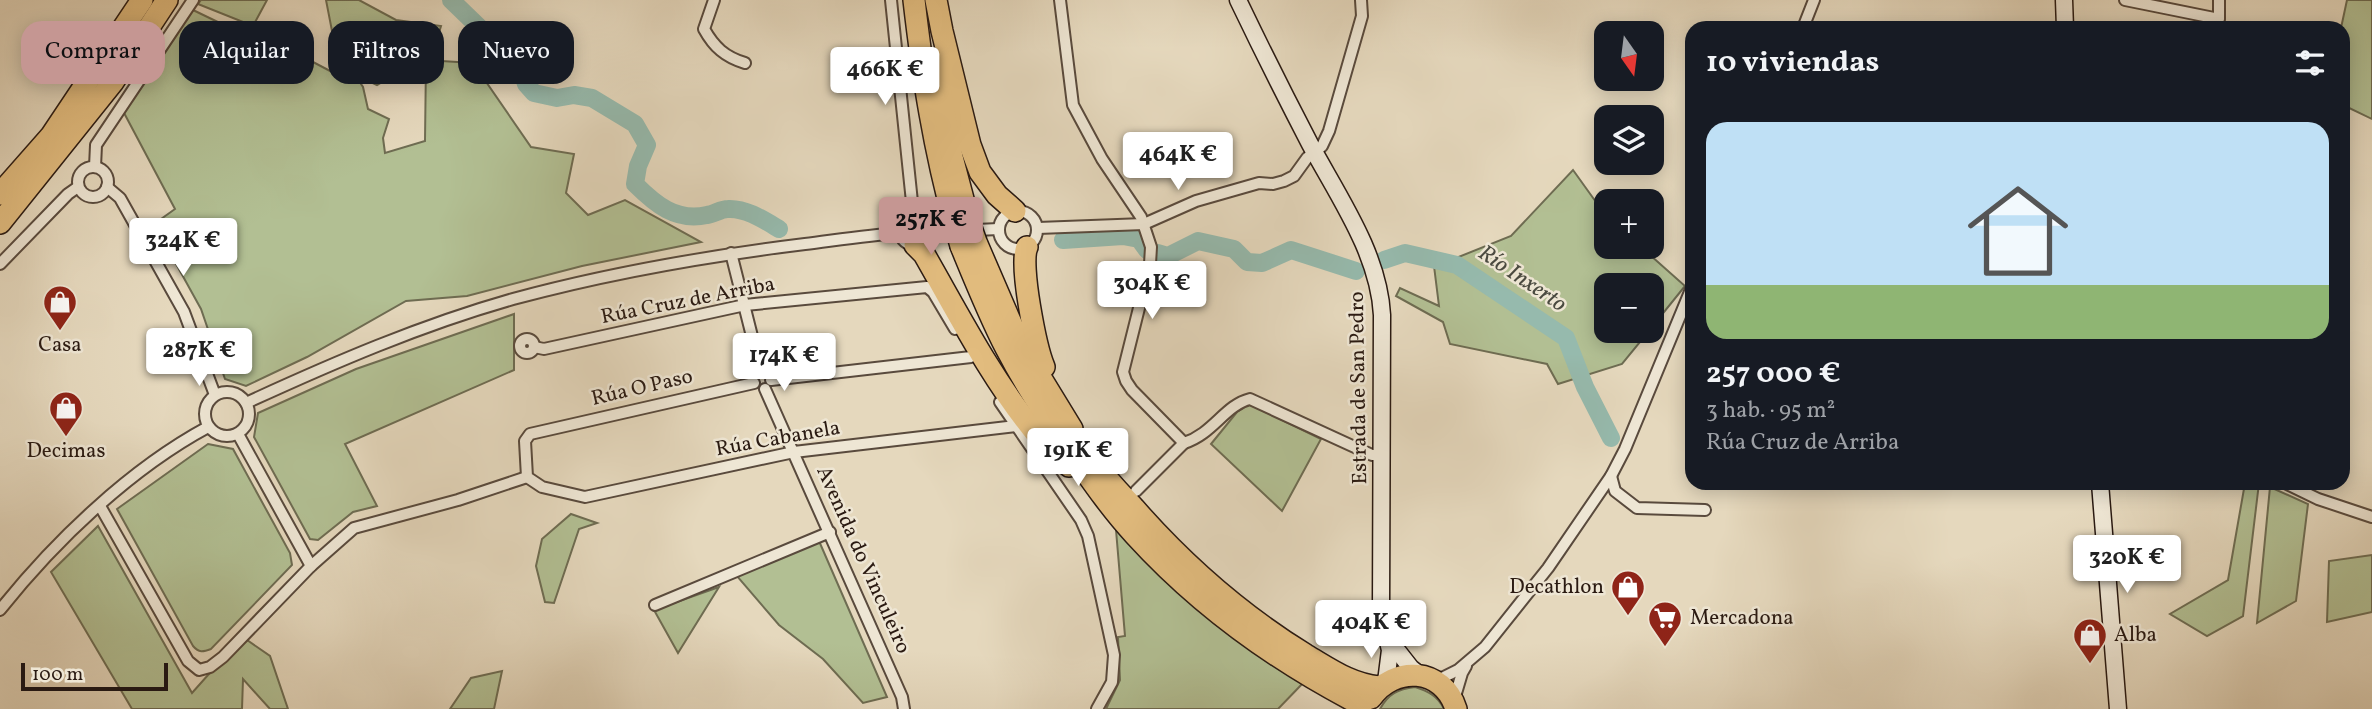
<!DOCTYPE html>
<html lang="es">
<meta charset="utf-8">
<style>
body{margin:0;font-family:Vollkorn,serif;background:#20242c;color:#f1f3f6;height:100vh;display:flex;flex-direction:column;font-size:26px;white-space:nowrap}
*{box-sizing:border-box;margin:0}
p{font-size:23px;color:#9ea1a6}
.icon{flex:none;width:38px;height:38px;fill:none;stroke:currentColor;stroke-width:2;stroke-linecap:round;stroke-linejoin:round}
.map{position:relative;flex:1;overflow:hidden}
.drawer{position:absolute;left:1685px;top:21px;width:665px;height:469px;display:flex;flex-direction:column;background:#171b24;border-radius:21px;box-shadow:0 4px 18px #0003}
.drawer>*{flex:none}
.top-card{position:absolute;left:21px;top:21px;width:665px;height:63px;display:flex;gap:14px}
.needle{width:46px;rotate:166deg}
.controls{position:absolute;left:1594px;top:21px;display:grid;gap:14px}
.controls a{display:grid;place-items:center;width:70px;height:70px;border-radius:14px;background:#171b24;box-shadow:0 4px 18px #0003;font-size:35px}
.scale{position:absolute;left:21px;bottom:18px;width:147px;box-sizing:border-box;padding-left:7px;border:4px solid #2a1a12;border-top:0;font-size:19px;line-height:24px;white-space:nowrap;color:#2a1a12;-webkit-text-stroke:5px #eee6d4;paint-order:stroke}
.price{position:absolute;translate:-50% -60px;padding:0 16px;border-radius:7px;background:#fff;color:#222;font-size:23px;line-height:46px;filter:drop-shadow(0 2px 4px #0008)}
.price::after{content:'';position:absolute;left:50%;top:42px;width:21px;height:16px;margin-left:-10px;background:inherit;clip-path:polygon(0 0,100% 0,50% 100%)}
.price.on{background:#c59692;color:#111}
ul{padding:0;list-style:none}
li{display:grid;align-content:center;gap:14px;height:371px;padding:0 21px}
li+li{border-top:2px solid #363941}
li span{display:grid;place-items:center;height:217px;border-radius:21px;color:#555}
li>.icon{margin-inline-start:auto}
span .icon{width:126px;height:126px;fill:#fffc;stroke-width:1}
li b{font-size:30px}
h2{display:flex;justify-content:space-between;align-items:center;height:84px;padding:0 21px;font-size:30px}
.tag{padding:0 24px;border-radius:21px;background:#171b24;box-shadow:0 4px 18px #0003;font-size:24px;line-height:63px}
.tag.on{background:#c59692;color:#111}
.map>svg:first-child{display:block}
</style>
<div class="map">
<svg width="2372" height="709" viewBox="0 0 2372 709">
<rect width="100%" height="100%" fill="#e5d8bd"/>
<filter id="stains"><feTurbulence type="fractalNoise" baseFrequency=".00286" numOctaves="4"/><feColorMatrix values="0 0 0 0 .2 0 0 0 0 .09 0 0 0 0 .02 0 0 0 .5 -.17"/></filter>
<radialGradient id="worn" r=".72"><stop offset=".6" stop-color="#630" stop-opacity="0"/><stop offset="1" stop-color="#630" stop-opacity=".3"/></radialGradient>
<g fill="#b2bf93" stroke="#6e6c52" stroke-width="2">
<path d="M201,0h66l-14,26 -55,-22z"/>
<path d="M326,0h33l37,20 45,6 -8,25 -56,34 -38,-18z"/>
<path d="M2347,0h25v119l-29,-14v-77h-2z"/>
<path d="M193,10l31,15 53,18 55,29 27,9 4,6 5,22 21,10 -6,19 2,15 40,-12 1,-81 47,3 58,84 43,7 -8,39 22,22 37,-15 76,42 -119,24 -115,30 -61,5 -99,56 -61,29 -21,-7 -24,-70 -47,-85 21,-15 -52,-98 67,-100z"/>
<path d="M1573,170l33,46v31h35l44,39 -33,41v-42h-46v46h43l-27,33 -64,20 -11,-20 -97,-20 -7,-22 -47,-26 4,-8 39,18 -6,-48 18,2 60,-24z"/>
<path d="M514,314v56l-169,74 32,62 -24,6 -35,28 -8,-1 -56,-102 4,-24 98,-44z"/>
<path d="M1249,404l72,35 -39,72 -71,-67 26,-32z"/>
<path d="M208,444l25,5 57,104 2,12 -81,84c-8,3 -12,4 -18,-3l-76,-137z"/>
<path d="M2245,483h14l-16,133 -36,20 -37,-22 58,-34z"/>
<path d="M2270,487l38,17 -12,97 -39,22z"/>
<path d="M571,514l26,9 -18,6 -25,74 -9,-1 -9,-36 6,-27z"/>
<path d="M98,526l94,167 16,-18 39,-35 23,16 18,53h-18l-27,-30 -1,30h-110l-81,-137z"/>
<path d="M1116,530l20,20 168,132 -26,27h-172l14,-29 -2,-43 7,-1z"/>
<path d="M819,541l68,156 -24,6 -40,-44 -44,-34 -43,-50z"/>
<path d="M2372,555v57l-45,10 2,-61z"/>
<path d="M719,587l-41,66 -24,-43z"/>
<path d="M502,671l-8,38h-44l21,-31z"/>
<path d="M1415,687c13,4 23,9 29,22h-64c8,-15 18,-20 35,-22z"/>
</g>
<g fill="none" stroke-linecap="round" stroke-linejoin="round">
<g stroke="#96baad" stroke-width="18">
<path d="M451,0l32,31 14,6 14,13 7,9 8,25 8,9 23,5 17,-3 18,3 43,26 12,21 -9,21 -3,18c20,20 41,38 72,31 7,-1 14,-6 21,-6 18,-1 36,11 51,20"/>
<path d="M1063,240l60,-4 16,3 8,11"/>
<path d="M1158,253l10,3 30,-15 36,8 13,13 15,1 29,-13 65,21"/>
<path d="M1384,260l21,-7 52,12 109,73 19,49 26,51"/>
</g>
<g stroke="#594a3d" stroke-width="14">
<g id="street">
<path d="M714,0l-10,29c10,18 21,28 41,34"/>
<path d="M891,0l21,202c-3,9 -11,19 -12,27 -2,18 24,23 30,3l-5,-13 -12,-3 -6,2"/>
<path d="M1060,0l13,105 29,54 39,58 10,30 -1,17 -27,108 3,9 6,9 52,53c29,-9 41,-38 66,-44l122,56h10"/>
<path d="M2125,0l94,19v-19"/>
<path d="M1803,28l11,-28"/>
<circle cx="93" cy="182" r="15"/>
<path d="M95,167l1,-22 97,-145"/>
<path d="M107,187l13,11 64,114 31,83"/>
<circle cx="1018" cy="230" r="19"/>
<path d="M1038,228l106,-4 52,-23 63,-18 14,1 11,-3 10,-5 13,-18 15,-12 7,-15 33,-115 -1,-16"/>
<path d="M930,232l69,-3"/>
<path d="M731,253l30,119"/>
<path d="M0,264l68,-70 10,-7"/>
<circle cx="527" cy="346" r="7"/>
<path d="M534,347l10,2 201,-44 182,-18 6,5 22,37"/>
<path d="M771,380l200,-23"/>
<path d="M754,383l-224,51 -5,7 2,36 15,10 43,10 209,-45 222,-26"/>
<path d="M765,389l137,308 2,12"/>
<circle cx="227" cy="414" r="22"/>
<path d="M1000,402l81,118 7,16 26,119 -2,27 -15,27"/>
<path d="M246,403c87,-40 175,-78 267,-104 96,-26 194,-43 292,-55 32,-4 64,-9 95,-11"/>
<path d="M238,434l73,132"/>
<path d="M1611,476l4,15 22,17 68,2"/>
<path d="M2285,483l33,16 54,18"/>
<path d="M1136,491l48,-48"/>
<path d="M100,506l88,155 11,9 11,-3 13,-10 88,-91 43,-38 104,-28 69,-23"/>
<path d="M655,605l175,-73"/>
<path d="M0,610c55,-69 130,-141 208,-183"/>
<path d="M1436,681l22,-11 27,-23 63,-79 63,-92 14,-27 67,-162"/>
<path d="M1454,700l8,-27 4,-7"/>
</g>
</g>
<g stroke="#2a1a12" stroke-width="19">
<g id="secondary">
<path d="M1238,0c23,48 47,96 72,144 28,52 69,110 72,171l-1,298 9,37 -4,32"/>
<path d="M2064,0l1,28"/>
<path d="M2100,483l18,226"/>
<path d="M1389,640l22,28 10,8"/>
</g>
</g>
<g stroke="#2a1a12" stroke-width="24">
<g id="highway">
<path d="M914,0c9,78 20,149 41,225"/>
<path d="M936,0l6,31 28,114 10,27 17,23 18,16"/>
<path d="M936,64l16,93 17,65"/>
<path d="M0,194l51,-58 91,-136"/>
<path d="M0,223l113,-141 54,-82"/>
<path d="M976,242l44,102 52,85"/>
<path d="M915,245l9,9c35,61 67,124 111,178 10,12 23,23 34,34"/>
<path d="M961,246c14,34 28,69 45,102 18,35 39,67 62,99 21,30 42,61 67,88 62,68 139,124 219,166l7,8"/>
<path d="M1027,247c-8,17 9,101 17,120"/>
<path d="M1098,467c11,15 24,28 36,41 50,57 107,107 172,147 24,14 44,29 73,32"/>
<path d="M1371,698c23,-33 72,-31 85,11"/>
</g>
</g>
<use href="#street" stroke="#eee6d4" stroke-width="10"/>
<use href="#secondary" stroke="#eee6d4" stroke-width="16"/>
<use href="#highway" stroke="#e2bc7e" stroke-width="21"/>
<g stroke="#2a1a12" stroke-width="24" stroke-linecap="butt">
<g id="highway-bridge">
<path d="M969,222l7,20"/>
<path d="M955,225l6,21"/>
</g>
</g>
<use href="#highway-bridge" stroke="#e2bc7e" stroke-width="21"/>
</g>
<defs>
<g id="shop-pin" transform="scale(1.75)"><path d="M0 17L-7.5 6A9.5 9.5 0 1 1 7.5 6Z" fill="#8f2418" stroke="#eee6d4"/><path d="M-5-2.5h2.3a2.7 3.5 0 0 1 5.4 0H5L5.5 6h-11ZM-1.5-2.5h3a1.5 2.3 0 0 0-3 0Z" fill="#fff"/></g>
<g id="supermarket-pin" transform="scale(1.75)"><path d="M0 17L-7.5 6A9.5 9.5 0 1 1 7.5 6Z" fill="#8f2418" stroke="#eee6d4"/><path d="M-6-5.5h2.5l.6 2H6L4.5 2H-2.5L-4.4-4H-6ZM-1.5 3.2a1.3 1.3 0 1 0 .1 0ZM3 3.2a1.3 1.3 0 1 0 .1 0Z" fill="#fff"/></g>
</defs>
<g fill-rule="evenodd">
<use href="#shop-pin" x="60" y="302"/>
<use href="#shop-pin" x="66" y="408"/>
<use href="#shop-pin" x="1628" y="587"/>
<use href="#supermarket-pin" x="1665" y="618"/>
<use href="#shop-pin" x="2090" y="635"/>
</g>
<g text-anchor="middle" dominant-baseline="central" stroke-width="5" stroke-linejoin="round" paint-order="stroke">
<g font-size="21" fill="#2a1a12" stroke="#eee6d4">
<text transform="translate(688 301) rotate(-11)">Rúa Cruz de Arriba</text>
<text transform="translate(642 388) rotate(-13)">Rúa O Paso</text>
<text transform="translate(1359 388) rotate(-91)">Estrada de San Pedro</text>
<text transform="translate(778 439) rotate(-10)">Rúa Cabanela</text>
<text transform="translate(863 560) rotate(66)">Avenida do Vinculeiro</text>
</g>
<g font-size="21" fill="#2a1a12" stroke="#eee6d4">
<text x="60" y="345">Casa</text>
<text x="66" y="451">Decimas</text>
<text x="1604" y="587" text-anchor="end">Decathlon</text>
<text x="1690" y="618" text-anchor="start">Mercadona</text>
<text x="2114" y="635" text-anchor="start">Alba</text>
</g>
<g font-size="23" font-style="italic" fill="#4a4a40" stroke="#eee6d4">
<text transform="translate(1522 279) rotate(34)">Río Inxerto</text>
</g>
</g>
<rect width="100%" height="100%" filter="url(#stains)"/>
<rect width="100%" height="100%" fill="url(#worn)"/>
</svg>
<div class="controls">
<a><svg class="needle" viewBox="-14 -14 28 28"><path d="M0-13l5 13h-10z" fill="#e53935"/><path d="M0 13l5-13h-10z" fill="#9ea1a6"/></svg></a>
<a><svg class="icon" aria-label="layers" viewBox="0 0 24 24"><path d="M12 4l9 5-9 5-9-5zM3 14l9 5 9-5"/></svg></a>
<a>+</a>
<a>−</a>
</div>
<div class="scale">100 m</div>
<b class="price" style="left:885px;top:107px">466K €</b>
<b class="price" style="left:1178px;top:192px">464K €</b>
<b class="price on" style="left:931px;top:257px">257K €</b>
<b class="price" style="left:183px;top:278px">324K €</b>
<b class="price" style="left:1152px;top:321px">304K €</b>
<b class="price" style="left:199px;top:388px">287K €</b>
<b class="price" style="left:784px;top:393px">174K €</b>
<b class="price" style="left:1078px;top:488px">191K €</b>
<b class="price" style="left:2127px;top:595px">320K €</b>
<b class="price" style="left:1371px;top:660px">404K €</b>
<div class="top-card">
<a class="tag on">Comprar</a>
<a class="tag">Alquilar</a>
<a class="tag">Filtros</a>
<a class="tag">Nuevo</a>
</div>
<section class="drawer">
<h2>10 viviendas<svg class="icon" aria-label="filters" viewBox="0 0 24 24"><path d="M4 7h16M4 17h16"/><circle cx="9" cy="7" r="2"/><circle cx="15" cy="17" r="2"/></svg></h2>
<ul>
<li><span style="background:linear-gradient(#bfe0f5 75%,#8fb573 0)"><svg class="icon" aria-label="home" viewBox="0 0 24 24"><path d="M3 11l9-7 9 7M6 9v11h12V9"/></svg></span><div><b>257 000 €</b><p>3 hab. · 95 m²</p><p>Rúa Cruz de Arriba</p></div></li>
</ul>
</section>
</div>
